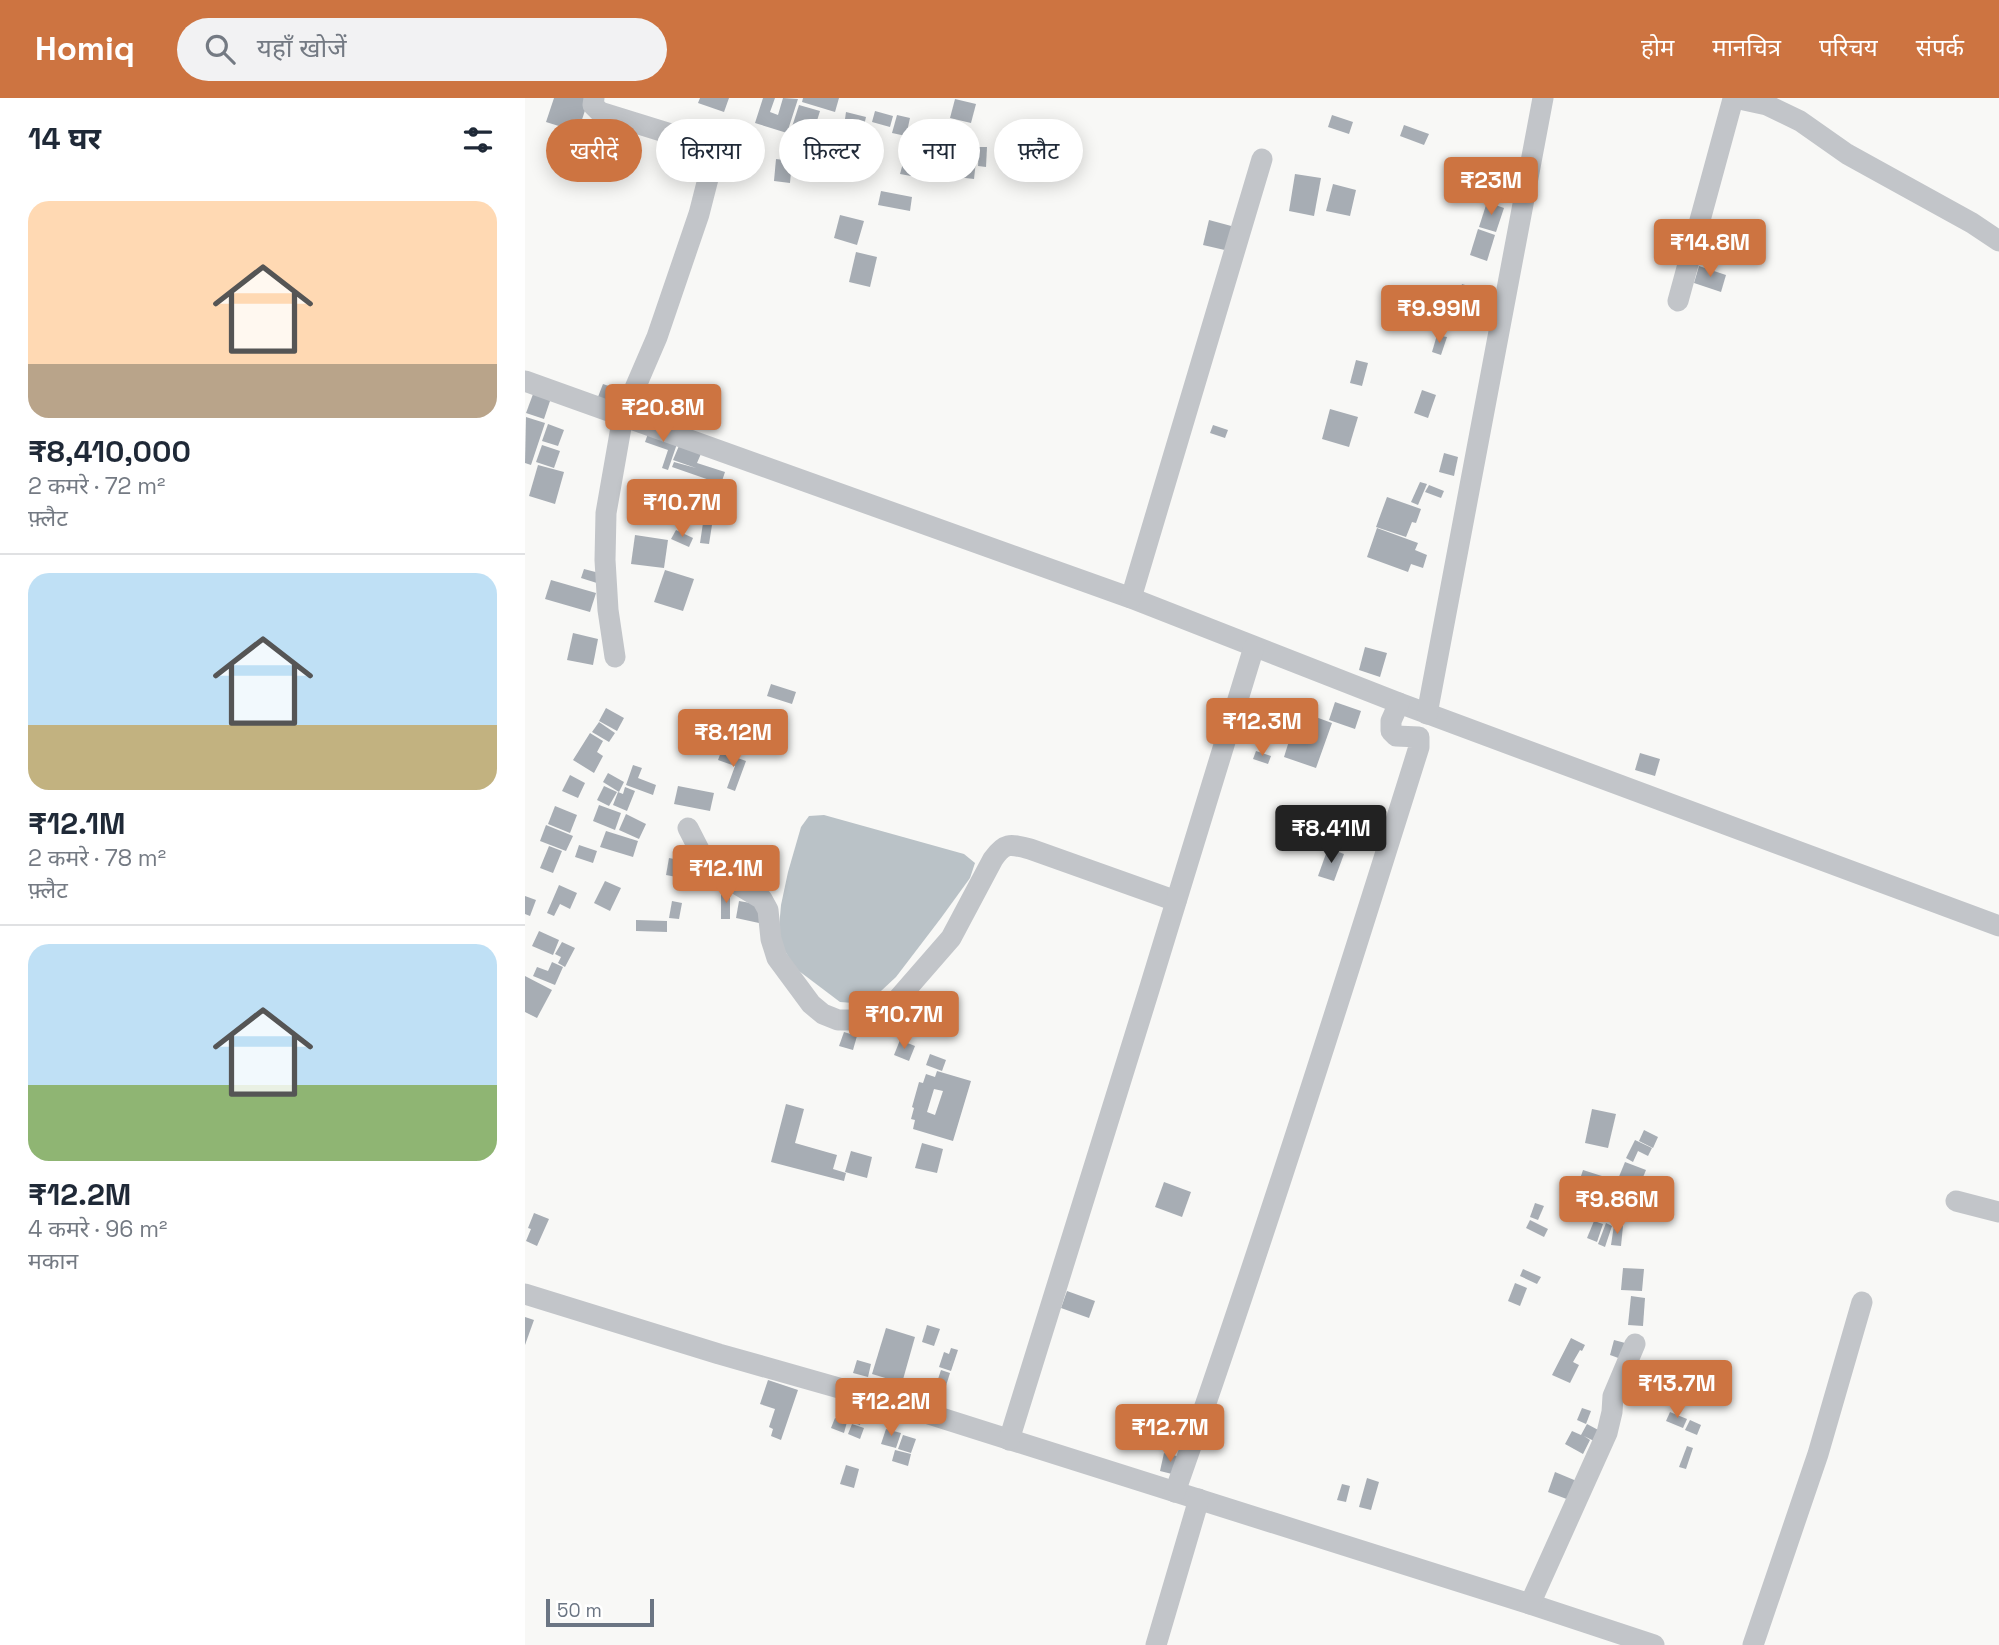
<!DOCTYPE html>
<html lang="hi">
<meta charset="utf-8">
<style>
body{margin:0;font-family:"Space Grotesk","Noto Sans Devanagari",sans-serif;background:#f2f2f3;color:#1f2937;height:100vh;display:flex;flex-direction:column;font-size:26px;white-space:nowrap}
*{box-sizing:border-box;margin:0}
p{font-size:23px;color:#747a83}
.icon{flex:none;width:38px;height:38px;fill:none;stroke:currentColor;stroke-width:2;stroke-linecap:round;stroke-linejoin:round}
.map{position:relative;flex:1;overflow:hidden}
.drawer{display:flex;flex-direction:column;background:#fff;width:525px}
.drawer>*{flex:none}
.hud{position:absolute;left:21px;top:21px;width:665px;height:63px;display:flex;gap:14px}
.scale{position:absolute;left:21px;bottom:18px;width:108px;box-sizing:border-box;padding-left:7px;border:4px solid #6b7583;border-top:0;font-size:19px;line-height:24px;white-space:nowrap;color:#6b7583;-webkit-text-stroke:5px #fff;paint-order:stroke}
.price{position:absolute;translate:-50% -60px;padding:0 16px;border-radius:7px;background:#cd7441;color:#fff;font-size:23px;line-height:46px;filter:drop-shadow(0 2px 4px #0008)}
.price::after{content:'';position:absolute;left:50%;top:42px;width:21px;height:16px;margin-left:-10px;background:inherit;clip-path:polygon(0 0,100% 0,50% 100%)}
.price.selected{background:#222;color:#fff}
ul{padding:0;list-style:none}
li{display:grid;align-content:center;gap:14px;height:371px;padding:0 28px}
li+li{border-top:2px solid #e0e1e3}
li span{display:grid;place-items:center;height:217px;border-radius:21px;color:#555}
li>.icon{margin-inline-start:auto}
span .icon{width:126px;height:126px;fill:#fffc;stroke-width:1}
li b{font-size:30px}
h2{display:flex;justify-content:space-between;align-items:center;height:84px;padding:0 28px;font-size:30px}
.chip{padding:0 24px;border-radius:32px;background:#fff;box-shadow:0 4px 18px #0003;font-size:24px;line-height:63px}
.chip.selected{background:#cd7441;color:#fff}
header{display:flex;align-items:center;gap:42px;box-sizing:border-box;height:98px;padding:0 35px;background:#cd7441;color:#fff}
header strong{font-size:33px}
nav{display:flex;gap:38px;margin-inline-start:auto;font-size:24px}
.search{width:490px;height:63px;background:#f2f2f3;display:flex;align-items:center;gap:18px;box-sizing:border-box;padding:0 24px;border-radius:38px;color:#747a83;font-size:26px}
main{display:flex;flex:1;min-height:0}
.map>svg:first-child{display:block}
</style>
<header>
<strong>Homiq</strong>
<div class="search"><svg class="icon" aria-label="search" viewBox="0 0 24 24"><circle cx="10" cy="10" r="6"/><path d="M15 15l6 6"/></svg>यहाँ खोजें</div>
<nav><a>होम</a><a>मानचित्र</a><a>परिचय</a><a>संपर्क</a></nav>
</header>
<main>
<section class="drawer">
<h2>14 घर<svg class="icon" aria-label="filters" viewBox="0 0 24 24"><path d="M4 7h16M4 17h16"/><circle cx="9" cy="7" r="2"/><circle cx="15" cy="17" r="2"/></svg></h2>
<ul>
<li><span style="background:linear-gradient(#ffd9b3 75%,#b9a48a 0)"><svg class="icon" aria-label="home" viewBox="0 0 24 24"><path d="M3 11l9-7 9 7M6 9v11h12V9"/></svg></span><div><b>₹8,410,000</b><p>2 कमरे · 72 m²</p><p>फ़्लैट</p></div></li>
<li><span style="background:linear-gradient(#bfe0f5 70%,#c2b280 0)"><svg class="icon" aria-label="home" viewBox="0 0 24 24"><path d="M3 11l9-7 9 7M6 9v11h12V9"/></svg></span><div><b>₹12.1M</b><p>2 कमरे · 78 m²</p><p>फ़्लैट</p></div></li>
<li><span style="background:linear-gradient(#bfe0f5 65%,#8fb573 0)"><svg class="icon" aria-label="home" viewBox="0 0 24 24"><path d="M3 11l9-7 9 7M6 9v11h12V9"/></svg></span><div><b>₹12.2M</b><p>4 कमरे · 96 m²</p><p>मकान</p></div></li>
</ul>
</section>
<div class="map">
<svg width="1474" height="1547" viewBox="0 0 1474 1547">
<rect width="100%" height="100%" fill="#f8f8f6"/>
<path fill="#bac2c7" d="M299,717l140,39 11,9 -5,15 -29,40 -45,59 -29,27 -27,-2 -45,-34 -17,-29 3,-34 7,-33 13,-45 8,-11z"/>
<g fill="#a7adb4" fill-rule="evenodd">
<path d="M29,0h35l-11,34 -32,-10z"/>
<path d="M175,0h29l-5,14 -26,-9z"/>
<path d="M238,0h12l-5,14 8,3 5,-17 15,1 -11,34 -32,-10z"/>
<path d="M278,0h36l-4,14 -33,-10z"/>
<path d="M430,1l21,5 -5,19 -21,-5z"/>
<path d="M274,7l21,6 -9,29 -21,-7z"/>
<path d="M350,13l18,5 -3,11 -18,-5z"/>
<path d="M321,14l20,5 -3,13 -19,-4z"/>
<path d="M372,17l13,3 -4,18 -14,-3z"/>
<path d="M807,17l21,7 -4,12 -21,-7z"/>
<path d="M199,25l8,2 -6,18 -8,-3z"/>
<path d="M879,27l25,9 -5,11 -24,-9z"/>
<path d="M387,28l16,1 -1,13 -16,-2z"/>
<path d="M330,33l15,4 -4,16 -15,-4z"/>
<path d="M300,36l14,3 -2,12 -14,-3z"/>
<path d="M419,42l34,3 -4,36 -34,-4z"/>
<path d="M216,47l10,3 -6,22 -10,-3z"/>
<path d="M454,49h8l-1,20 -8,-1z"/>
<path d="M403,53l14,2 -4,23 -14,-3z"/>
<path d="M381,54l10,3 -5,21 -11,-2z"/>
<path d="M251,61l16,2 -2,22 -16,-2z"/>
<path d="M770,76l26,4 -7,38 -25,-5z"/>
<path d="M808,86l23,6 -6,26 -24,-5z"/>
<path d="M356,93l31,6 -2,14 -32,-6z"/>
<path d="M962,104l17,6 -8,24 -17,-5z"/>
<path d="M315,117l24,6 -7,24 -23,-7z"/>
<path d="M684,122l26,7 -6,24 -26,-6z"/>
<path d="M953,131l17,6 -8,26 -17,-6z"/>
<path d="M331,154l21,5 -7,30 -21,-5z"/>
<path d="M1174,168l27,9 -5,17 -27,-9z"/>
<path d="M937,186l22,7 -8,25 -22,-7z"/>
<path d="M912,237l10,2 -6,18 -9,-3z"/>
<path d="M831,262l12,3 -6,23 -12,-3z"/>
<path d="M78,286l26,9 -3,9 -18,-7 -4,10 -8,-3z"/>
<path d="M11,288l17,6 -9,27 -18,-6z"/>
<path d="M897,292l14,5 -8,23 -14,-5z"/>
<path d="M805,311l28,8 -9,30 -27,-8z"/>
<path d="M1,319l19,6 -14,42 -6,-2z"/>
<path d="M23,326l16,6 -6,16 -16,-5z"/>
<path d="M688,327l15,5 -3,8 -15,-5z"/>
<path d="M125,330l29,10 -11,32 -6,-2 6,-18 -23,-8z"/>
<path d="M156,343l22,8 -6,14 28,9 -4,12 -49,-17 2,-5 22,6 -23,-8z"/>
<path d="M17,347l18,6 -6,17 -18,-6z"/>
<path d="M919,355l14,4 -4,19 -15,-4z"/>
<path d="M13,367l26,7 -9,32 -26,-8z"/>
<path d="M895,384l7,2 -9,21 -7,-3z"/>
<path d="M904,387l15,6 -3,7 -16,-6z"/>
<path d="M862,399l34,12 -5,14 -4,-1 -6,15 -30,-10z"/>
<path d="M178,425l9,2 -3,19 -9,-1z"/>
<path d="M852,430l41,15 -3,7 12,5 -4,13 -12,-4 -3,8 -41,-15z"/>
<path d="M151,432l17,8 -4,9 -18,-8z"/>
<path d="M110,437l33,5 -4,28 -33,-4z"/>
<path d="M59,471l19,5 -3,10 -19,-6z"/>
<path d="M140,472l29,9 -11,32 -29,-9z"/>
<path d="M26,482l45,13 -6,19 -45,-13z"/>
<path d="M48,535l25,6 -5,26 -26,-5z"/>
<path d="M840,549l22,6 -7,24 -21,-7z"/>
<path d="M246,586l25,8 -4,12 -25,-8z"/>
<path d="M810,604l26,9 -6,18 -26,-9z"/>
<path d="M81,610l18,10 -7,13 -18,-10z"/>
<path d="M777,614l30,11 -16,45 -32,-11 5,-16 -7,-2 7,-17 8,3z"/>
<path d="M74,624l16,11 -6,9 -17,-10z"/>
<path d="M65,635l13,8 -6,11 6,4 -9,17 -21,-13z"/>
<path d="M731,653l15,5 -3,8 -15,-5z"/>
<path d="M196,654l25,9 -11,30 -8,-3 8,-22 -17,-6z"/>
<path d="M1115,655l20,6 -5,17 -20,-6z"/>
<path d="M108,667l9,3 -4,10 18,7 -3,10 -27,-10z"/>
<path d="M83,675l16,9 -5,10 -16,-10z"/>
<path d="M45,677l15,8 -7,15 -16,-7z"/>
<path d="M79,688l13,6 -8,14 -12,-6z"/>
<path d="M153,688l36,7 -4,18 -36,-7z"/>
<path d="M100,689l10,4 -8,20 -14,-6 5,-13 5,2z"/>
<path d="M74,707l22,8 -6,17 -22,-9z"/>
<path d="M30,708l22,9 -7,18 -22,-9z"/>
<path d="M101,716l20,10 -7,15 -20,-9z"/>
<path d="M21,727l27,11 -7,15 -26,-10z"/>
<path d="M81,733l32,10 -5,16 -33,-10z"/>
<path d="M54,747l18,6 -4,12 -18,-6z"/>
<path d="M24,748l13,5 -9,22 -13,-5z"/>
<path d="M803,750l16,6 -10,27 -16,-5z"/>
<path d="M144,760l21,4 -3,17 -21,-4z"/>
<path d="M80,783l16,7 -11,23 -16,-8z"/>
<path d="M34,787l18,8 -7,16 -10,-5 -6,12 -7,-3z"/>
<rect x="196" y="793" width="9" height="28"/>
<path d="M0,798l11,4 -6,16 -5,-2z"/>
<path d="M147,803l10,2 -3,16 -10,-1z"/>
<path d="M214,803l23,4 -3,18 -23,-5z"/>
<path d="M111,822l31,1v11l-31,-1z"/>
<path d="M14,833l20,9 -6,15 -21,-9z"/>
<path d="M37,844l13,6 -10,19 -7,-4 3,-6 -6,-3z"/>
<path d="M27,864l11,5 -8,18 -22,-9 4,-9 11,4z"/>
<path d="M0,878l27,14 -15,28 -12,-6z"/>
<path d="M319,934l13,4 -4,14 -14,-4z"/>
<path d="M375,942l15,6 -6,15 -15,-6z"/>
<path d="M405,956l16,6 -4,11 -16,-6z"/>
<path d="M412,973l34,10 -18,60 -40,-12 2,-9 -4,-1 3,-11 -2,-1 7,-25 4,1 3,-9 9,3zM409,991l9,2 -8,24 -8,-3z"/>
<path d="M261,1006l18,5 -9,34 42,12 -4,14 13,4 -2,8 -73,-19z"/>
<path d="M1067,1011l24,5 -8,34 -23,-5z"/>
<path d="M1119,1032l14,7 -5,11 -14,-7z"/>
<path d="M1110,1042l17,8 -4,8 -10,-5 -5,11 -7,-4z"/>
<path d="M397,1045l21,6 -6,24 -22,-5z"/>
<path d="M326,1053l21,6 -5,21 -22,-6z"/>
<path d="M1100,1064l21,8 -7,17 -21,-8z"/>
<path d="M1058,1072l22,7 -6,18 -22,-7z"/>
<path d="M1082,1080l13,4 -7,19 -13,-4z"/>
<path d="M639,1084l27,10 -9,25 -27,-10z"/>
<path d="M1103,1102l13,4 -3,9 -13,-4z"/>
<path d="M1010,1105l9,3 -6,14 -8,-3z"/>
<path d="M9,1115l15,6 -12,27 -11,-5 5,-12 -3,-1z"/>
<path d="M1005,1122l18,9 -4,8 -18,-9z"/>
<path d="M1069,1123l9,3 -6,18 -10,-4z"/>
<path d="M1081,1125l6,3 -7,21 -7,-3z"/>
<path d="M1089,1127l9,1 -2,20 -10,-1z"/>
<path d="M1098,1170l21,1 -2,22 -21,-1z"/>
<path d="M998,1171l18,8 -4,7 -17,-8z"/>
<path d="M990,1185l12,5 -7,18 -12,-5z"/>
<path d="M542,1193l28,10 -6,17 -28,-10z"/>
<path d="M1106,1198l14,2 -2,28 -15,-1z"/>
<path d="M0,1219l9,3 -9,25z"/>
<path d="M402,1227l13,4 -6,17 -12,-4z"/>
<path d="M361,1230l29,9 -13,46 -30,-9z"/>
<path d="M1046,1240l14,7 -3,6 -2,-1 -7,12 6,3 -9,18 -18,-8z"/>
<path d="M1089,1242l15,4 -5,16 -14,-5z"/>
<path d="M426,1250l7,2 -7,21 -12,-4 5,-15 5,2z"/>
<path d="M332,1262l14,4 -3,13 -15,-4z"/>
<path d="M416,1272l9,3 -5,16 -9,-4z"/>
<path d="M243,1282l30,10 -17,50 -10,-4 2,-7 -4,-2 6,-18 -15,-5z"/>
<path d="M1057,1310l9,3 -5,13 -9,-4z"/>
<path d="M334,1311l5,2 -4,14 -22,-7 2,-8 17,5z"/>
<path d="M1145,1314l17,7 -4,9 -17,-7z"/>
<path d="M310,1320l12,4 -3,11 -13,-5z"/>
<path d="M1165,1322l11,5 -4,10 -12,-5z"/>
<path d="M327,1326l12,4 -4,11 -12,-5z"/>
<path d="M1062,1326l15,8 -6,10 -12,-6 6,4 -7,14 -18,-10 7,-13 9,4z"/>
<path d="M361,1331l15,4 -5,15 -15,-4z"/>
<path d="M378,1337l13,4 -5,14 -13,-4z"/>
<path d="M1162,1348l6,2 -7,21 -7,-2z"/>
<path d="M370,1352l16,4 -3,12 -16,-5z"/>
<path d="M639,1355l17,4 -5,18 -16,-4z"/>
<path d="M321,1367l13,4 -5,19 -14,-4z"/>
<path d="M1030,1374l24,10 -7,19 -24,-9z"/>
<path d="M842,1380l12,4 -8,28 -12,-3z"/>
<path d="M817,1386l8,2 -4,16 -9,-2z"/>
</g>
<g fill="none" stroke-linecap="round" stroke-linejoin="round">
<g stroke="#c2c5c9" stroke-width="21">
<path d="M69,0l-1,7 7,7 100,31 7,6 4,18 -12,47 -42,123 -34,79 -17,97 -1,47 3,50 7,47"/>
<path d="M1219,2l23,5 33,16 47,33 125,69 27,18"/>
<path d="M1153,203l55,-202"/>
<path d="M0,283l606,217 268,105 600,223"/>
<path d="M606,500l131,-439"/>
<path d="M902,616l116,-616"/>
<path d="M163,730l20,39 54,32 6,11 3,29 6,19 34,46 12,10 15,6h19l33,-12 61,-70 42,-79c12,-17 17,-15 37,-10l146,52"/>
<path d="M1431,1103l43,11"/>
<path d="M0,1196l194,60 194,55 617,195 124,41"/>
<path d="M484,1342l140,-450 105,-343"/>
<path d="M650,1394c87,-247 166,-496 244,-745v-10l-23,-1 -5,-5v-10l8,-18"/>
<path d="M1005,1506l77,-171 5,-21 1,-16 22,-52"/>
<path d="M631,1547l43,-146"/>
<path d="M1228,1547l65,-191 44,-152"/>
</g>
</g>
</svg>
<div class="scale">50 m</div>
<b class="price" style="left:966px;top:119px">₹23M</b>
<b class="price" style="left:1185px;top:181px">₹14.8M</b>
<b class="price" style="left:914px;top:247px">₹9.99M</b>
<b class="price" style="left:138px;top:346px">₹20.8M</b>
<b class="price" style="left:157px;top:441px">₹10.7M</b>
<b class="price" style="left:737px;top:660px">₹12.3M</b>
<b class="price" style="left:208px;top:671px">₹8.12M</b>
<b class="price selected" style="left:806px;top:767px">₹8.41M</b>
<b class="price" style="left:201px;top:807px">₹12.1M</b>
<b class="price" style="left:379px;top:953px">₹10.7M</b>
<b class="price" style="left:1092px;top:1138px">₹9.86M</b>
<b class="price" style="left:1152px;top:1322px">₹13.7M</b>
<b class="price" style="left:366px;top:1340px">₹12.2M</b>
<b class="price" style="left:645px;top:1366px">₹12.7M</b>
<div class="hud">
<a class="chip selected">खरीदें</a>
<a class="chip">किराया</a>
<a class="chip">फ़िल्टर</a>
<a class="chip">नया</a>
<a class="chip">फ़्लैट</a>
</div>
</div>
</main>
